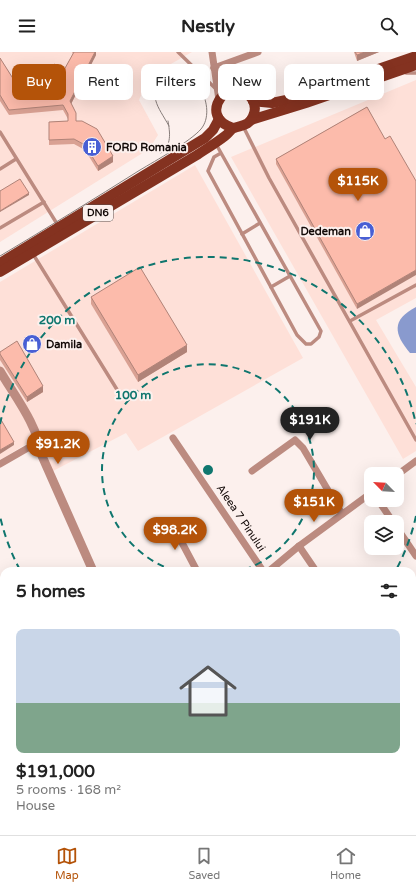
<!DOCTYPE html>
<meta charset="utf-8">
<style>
body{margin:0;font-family:"Varela Round",sans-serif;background:#f2f2f2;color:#222;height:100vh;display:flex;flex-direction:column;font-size:15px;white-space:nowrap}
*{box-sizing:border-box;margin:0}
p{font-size:13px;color:#767676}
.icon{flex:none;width:22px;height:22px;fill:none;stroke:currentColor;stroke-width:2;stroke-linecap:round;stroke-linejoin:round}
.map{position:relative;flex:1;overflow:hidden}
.drawer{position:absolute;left:0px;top:515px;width:416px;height:268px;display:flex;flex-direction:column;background:#fff;border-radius:12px 12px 0 0;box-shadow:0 4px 16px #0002}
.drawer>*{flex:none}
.guide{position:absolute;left:12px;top:12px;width:392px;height:36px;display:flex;gap:8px}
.needle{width:26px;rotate:294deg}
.buttons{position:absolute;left:364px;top:415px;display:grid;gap:8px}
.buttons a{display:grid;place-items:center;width:40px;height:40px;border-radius:8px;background:#fff;box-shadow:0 4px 16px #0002;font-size:20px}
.price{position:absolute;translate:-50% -34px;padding:0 9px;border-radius:14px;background:#b45309;color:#fff;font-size:13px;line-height:26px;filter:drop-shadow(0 1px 2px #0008)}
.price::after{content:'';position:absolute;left:50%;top:24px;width:12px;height:9px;margin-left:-6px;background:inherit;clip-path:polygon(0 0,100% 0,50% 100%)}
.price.selected{background:#222;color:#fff}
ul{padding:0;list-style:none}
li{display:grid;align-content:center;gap:8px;height:212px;padding:0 16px}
li span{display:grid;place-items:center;height:124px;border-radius:8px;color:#555}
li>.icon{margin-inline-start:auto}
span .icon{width:72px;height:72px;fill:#fffc;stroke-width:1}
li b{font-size:17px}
h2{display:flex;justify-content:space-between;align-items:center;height:48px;padding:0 16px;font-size:17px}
.tag{padding:0 14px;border-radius:8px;background:#fff;box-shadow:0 4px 16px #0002;font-size:14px;line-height:36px}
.tag.selected{background:#b45309;color:#fff}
header{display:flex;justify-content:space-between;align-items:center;height:52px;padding:0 16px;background:#fff;font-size:18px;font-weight:800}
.dock{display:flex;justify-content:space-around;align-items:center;height:56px;border-top:1px solid #e0e0e0;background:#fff;font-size:11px;color:#767676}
.dock a{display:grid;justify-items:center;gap:2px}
.dock .selected{color:#b45309}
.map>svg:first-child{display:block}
</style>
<header><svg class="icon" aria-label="menu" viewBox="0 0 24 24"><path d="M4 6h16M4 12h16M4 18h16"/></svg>Nestly<svg class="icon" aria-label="search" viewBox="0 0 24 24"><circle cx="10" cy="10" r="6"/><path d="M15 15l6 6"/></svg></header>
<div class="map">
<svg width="416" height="783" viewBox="0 0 416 783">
<rect width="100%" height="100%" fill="#fcf0ed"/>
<g fill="#fee0d8">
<path d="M0,0h192l-30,17 -16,16 -7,15 19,35 -9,14 -149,93z"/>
<path d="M416,28v218l-40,22 40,67v64l-13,8 -172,-302z"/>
<path d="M195,113l108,193 -165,93 -12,-18 -73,38 -17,-33 -36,22v-178z"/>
</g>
<path fill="#899ace" d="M416,255v46h-6c-16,-19 -19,-33 6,-46z"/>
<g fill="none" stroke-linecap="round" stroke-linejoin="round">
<g stroke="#bc8b80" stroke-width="3.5">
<path d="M178,0l38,37"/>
<path d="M406,21h10"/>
<path d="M243,74l26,52 147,262"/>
<path d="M0,80l59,95"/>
<path d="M216,92l105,187 -2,6 -8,7h-5l-9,-9 -89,-164 6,-14 7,-4"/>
<path d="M0,117l16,-10"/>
<path d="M0,176l44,-26"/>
<path d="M242,182l18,-11"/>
<path d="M33,202l88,142"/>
<path d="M271,235l19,-11"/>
<path d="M350,269l66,-36"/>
</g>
<g stroke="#bc8b80" stroke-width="7">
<path d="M212,0l7,48"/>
<path d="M214,16l44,-16"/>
<path d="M214,16l22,22"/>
<path d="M173,386l90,133"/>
<path d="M0,412l40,-23"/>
<path d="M252,419l43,-31 8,8 39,66"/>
<path d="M397,423l19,-14"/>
<path d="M378,448l15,22"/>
<path d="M171,470l26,49"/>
<path d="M397,476l19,28"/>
<path d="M299,494l17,25"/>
<path d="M269,519l30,-25 72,-53"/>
<path d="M0,536l4,8"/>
<path d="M412,653l4,-1"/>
<path d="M0,697l4,-3"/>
<path d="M412,725l4,5"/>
<path d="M0,731l4,-4"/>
<path d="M365,779l3,4"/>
<path d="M155,783l5,-4"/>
<path d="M204,783l7,-4"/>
</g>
<g stroke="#bc8b80" stroke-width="9">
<path d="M0,319c16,27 37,53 42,85l51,115"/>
<path d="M196,779l2,4"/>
</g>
<g stroke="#843220" stroke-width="10">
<path d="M253,49l19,2 19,-4 125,-43"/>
<path d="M251,68l55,-17 110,-38"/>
<path d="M0,211l205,-125 8,-8 6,-11"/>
<path d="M0,220l197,-117c9,-6 19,-12 28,-19 3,-2 6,-7 9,-8 8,-3 15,-2 19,-12 3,-6 2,-12 -1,-17 -19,-30 -58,17 -19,29"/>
</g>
<g stroke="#887e7b" stroke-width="1">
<path d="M161,101c11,-8 9,-20 7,-32"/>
<path d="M0,204c47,-28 94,-57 140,-86 15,-9 51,-29 61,-41 17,-20 -6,-68 -36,-54 -19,20 -7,31 4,51"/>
</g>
</g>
<g fill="#d9a193">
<path d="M72,0h24v3l-25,49 5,17 37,41 -15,9 -13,-21 -11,-6 -25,1v-23l19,-1v-2l-5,-9 -54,5 -9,-14v-43l19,30 20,-1 25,-17 9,-16z"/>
<path d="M354,0h25l-22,9z"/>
<path d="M367,55l-10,202 -81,-145v-5z"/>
<path d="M91,245l96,55 -49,30 -47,-78z"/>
<path d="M0,300l43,40 -16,10 -27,-42z"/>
</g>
<g fill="#b08378">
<path d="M95,0h1v3l-26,51v-5z"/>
<path d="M365,0h14l-22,9v-6z"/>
<path d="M113,104v6l-15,9v-5z"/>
<path d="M29,141v2l-29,17v-1z"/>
<path d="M416,218v5l-59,34v-5z"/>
<path d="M187,293v7l-49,30v-7z"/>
<path d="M43,334v6l-16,10v-5z"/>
<path d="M14,390v3l-14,9v-4z"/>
</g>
<g fill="#fcbbab" stroke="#b08378">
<path d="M74,0h21l-25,49 6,12v8h6l15,8 16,27 -15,10 -13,-21 -11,-6 -25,1v-18l19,-1v-7l-5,-9 -54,5 -9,-15v-37l19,30 20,-1 1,-13 12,-7 2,-3 10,6z"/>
<path d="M355,0h10l-8,3z"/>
<path d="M367,55l18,32 5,-3 26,45v89l-59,34 -81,-145z"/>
<path d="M20,127l9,14 -29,18v-20z"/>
<path d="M140,215l47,78 -49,30 -47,-78z"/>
<path d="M17,289l26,45 -16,11 -27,-43v-2z"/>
<path d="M0,366l14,24 -14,8z"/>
</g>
<g fill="none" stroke="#0f766e" stroke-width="2" stroke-dasharray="7 5">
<path d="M175 519A106 106 0 1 1 241 519"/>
<path d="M416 464A213 213 0 0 1 396 518M20 518A213 213 0 0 1 0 464M0 372A213 213 0 0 1 416 372"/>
</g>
<defs>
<g id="building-disc" transform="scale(1)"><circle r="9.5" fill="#485fd4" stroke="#fcf0ed"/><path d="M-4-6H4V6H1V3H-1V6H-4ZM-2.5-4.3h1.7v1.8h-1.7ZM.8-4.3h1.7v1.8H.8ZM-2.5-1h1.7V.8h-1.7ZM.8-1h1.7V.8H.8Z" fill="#fff"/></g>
<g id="shop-disc" transform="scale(1)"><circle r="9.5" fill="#485fd4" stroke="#fcf0ed"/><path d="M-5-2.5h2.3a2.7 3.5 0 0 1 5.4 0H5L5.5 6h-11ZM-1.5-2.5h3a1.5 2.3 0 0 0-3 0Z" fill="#fff"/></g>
</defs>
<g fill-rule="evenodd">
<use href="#building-disc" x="92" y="95"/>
<use href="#shop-disc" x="365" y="179"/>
<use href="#shop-disc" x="32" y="292"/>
</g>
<g text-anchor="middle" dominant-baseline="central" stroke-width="4" stroke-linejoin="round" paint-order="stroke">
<rect fill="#fcf0ed" stroke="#584e4c" stroke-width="1" x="83" y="153" width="30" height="16" rx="3"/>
<g font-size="10" font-weight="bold" fill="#120907">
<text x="98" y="161">DN6</text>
</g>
<g font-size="11" font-weight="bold" fill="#120907" stroke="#fcf0ed" text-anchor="start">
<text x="106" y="95">FORD Romania</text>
<text x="351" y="179" text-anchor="end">Dedeman</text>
<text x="46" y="292">Damila</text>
</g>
<g font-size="11" fill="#120907" stroke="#fcf0ed">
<text transform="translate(241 466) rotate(56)">Aleea 7 Pinului</text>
</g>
</g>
<circle cx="208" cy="418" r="6" fill="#0f766e" stroke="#fcf0ed" stroke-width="2"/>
<g font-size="12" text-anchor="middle" font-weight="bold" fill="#0f766e" stroke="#fcf0ed" stroke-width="4" stroke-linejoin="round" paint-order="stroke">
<text x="57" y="272">200 m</text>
<text x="133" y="347">100 m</text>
</g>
</svg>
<div class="buttons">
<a><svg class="needle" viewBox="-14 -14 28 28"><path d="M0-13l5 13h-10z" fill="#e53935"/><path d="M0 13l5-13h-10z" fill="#767676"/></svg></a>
<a><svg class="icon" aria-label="layers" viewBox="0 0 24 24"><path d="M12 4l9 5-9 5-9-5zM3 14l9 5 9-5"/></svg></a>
</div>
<b class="price" style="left:358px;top:150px">$115K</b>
<b class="price selected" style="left:310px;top:389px">$191K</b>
<b class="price" style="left:58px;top:413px">$91.2K</b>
<b class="price" style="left:314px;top:471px">$151K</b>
<b class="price" style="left:175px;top:499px">$98.2K</b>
<div class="guide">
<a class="tag selected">Buy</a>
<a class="tag">Rent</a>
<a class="tag">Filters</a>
<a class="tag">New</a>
<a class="tag">Apartment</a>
</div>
<section class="drawer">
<h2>5 homes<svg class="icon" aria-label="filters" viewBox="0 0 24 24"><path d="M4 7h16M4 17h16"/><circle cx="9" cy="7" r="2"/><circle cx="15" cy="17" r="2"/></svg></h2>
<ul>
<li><span style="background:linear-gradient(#c9d6e8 60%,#7fa58c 0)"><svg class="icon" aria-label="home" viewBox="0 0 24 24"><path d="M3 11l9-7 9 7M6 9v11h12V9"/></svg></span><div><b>$191,000</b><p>5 rooms · 168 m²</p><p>House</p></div></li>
</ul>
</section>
</div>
<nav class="dock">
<a class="selected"><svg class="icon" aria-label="map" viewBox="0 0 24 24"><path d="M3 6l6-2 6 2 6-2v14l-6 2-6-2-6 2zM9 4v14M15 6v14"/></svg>Map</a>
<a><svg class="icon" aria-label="saved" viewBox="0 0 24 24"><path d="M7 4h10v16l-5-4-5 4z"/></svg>Saved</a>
<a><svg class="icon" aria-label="home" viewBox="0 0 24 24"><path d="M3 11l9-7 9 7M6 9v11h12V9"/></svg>Home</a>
</nav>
